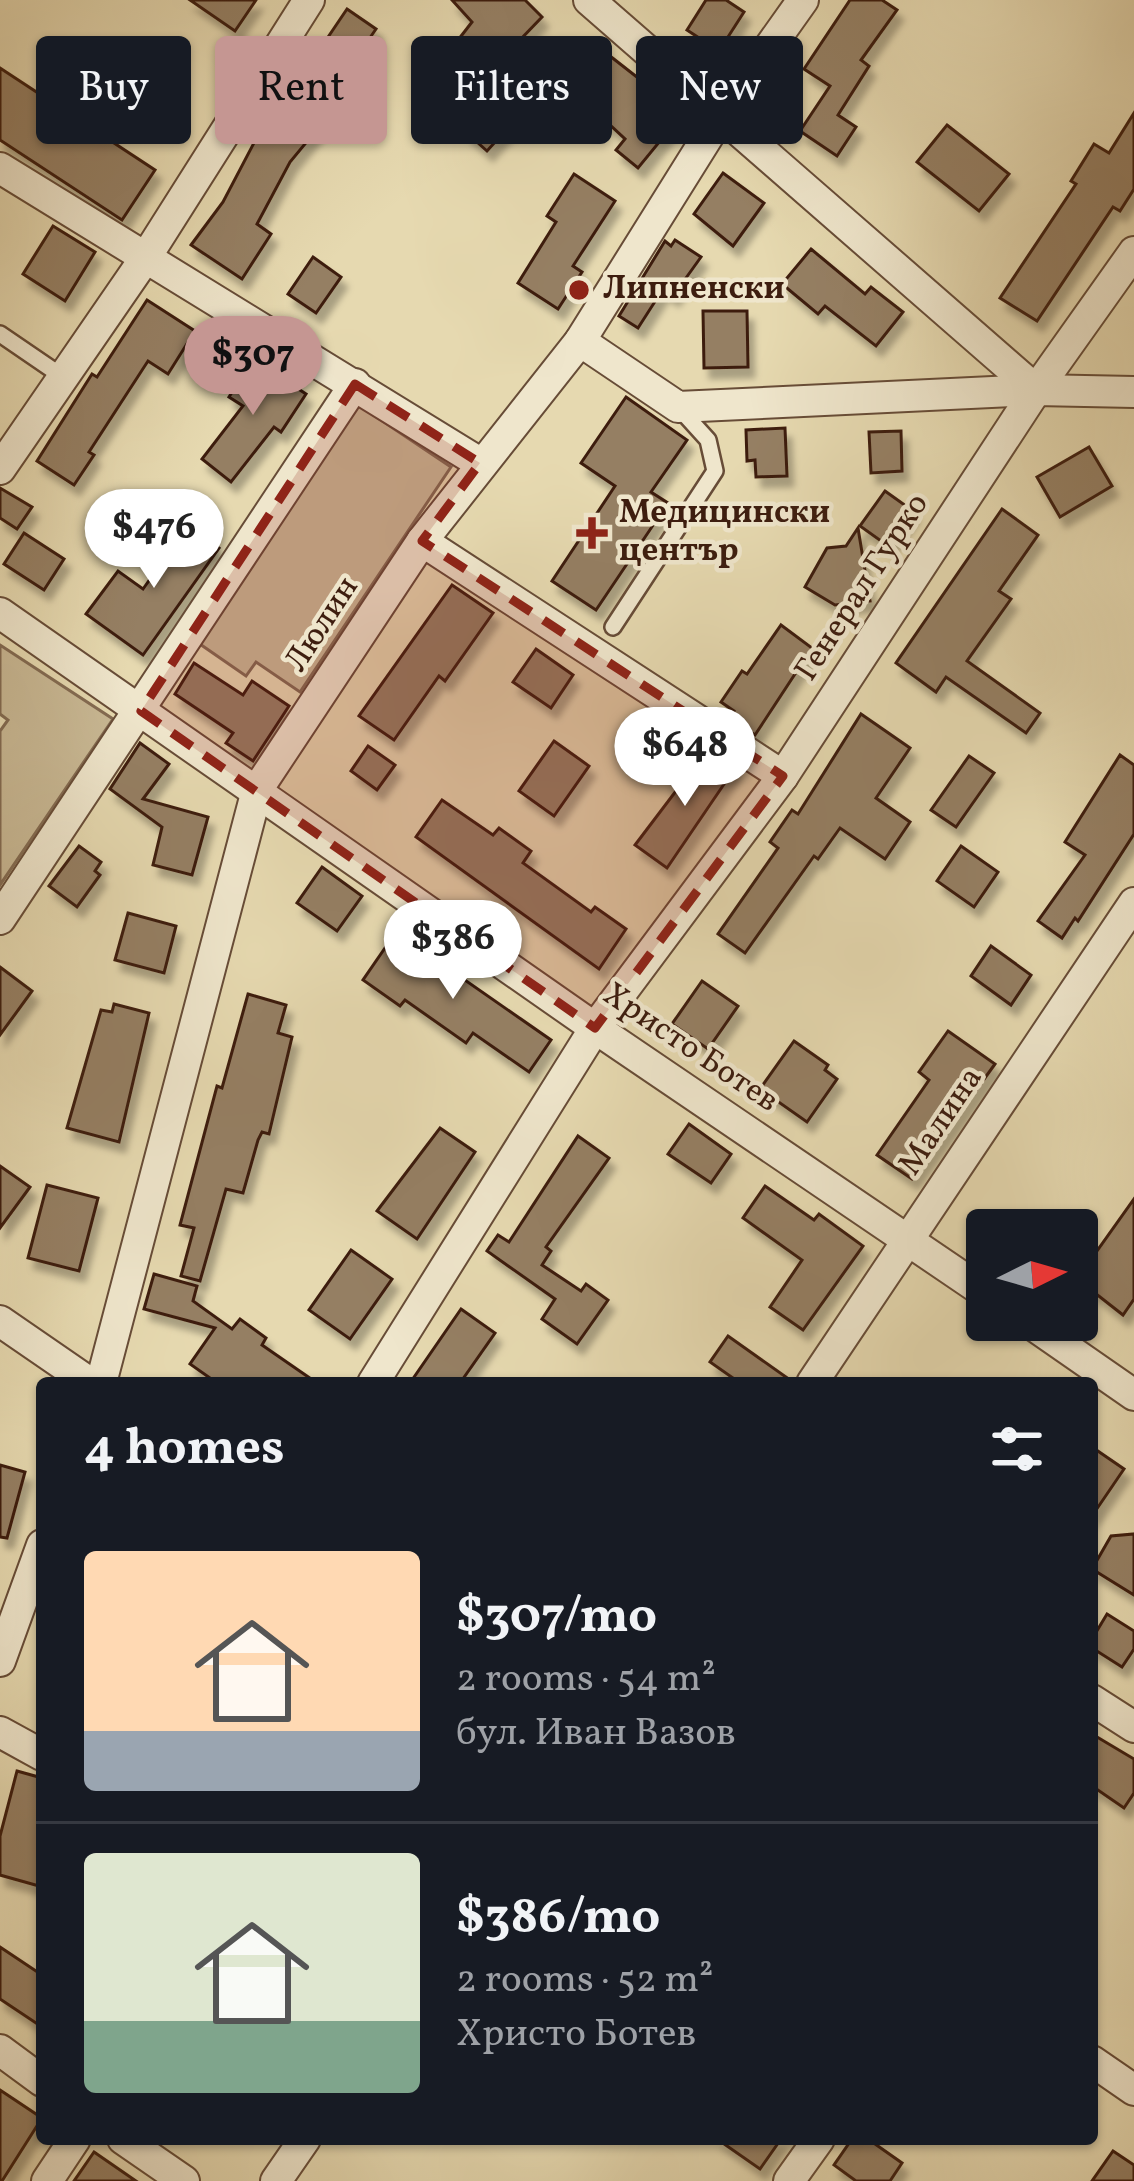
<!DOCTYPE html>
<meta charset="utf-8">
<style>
body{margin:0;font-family:Vollkorn,serif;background:#242831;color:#f1f3f6;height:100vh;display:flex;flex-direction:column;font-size:45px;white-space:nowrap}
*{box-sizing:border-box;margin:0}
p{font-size:39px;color:#9ea1a6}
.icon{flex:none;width:66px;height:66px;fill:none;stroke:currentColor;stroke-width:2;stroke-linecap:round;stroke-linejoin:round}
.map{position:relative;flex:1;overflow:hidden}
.side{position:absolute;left:36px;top:1377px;width:1062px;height:768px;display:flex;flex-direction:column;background:#171b24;border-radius:12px;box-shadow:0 3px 9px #0004}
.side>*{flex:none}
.hud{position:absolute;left:36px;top:36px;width:1062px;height:108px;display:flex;gap:24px}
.needle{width:78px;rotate:85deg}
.controls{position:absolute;left:966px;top:1209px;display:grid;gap:24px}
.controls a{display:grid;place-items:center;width:132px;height:132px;border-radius:12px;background:#171b24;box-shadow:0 3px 9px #0004;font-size:60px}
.price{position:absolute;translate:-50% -102px;padding:0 27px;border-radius:42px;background:#fff;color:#222;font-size:39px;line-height:78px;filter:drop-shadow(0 3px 6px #0008)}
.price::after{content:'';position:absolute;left:50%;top:72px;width:36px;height:27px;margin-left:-18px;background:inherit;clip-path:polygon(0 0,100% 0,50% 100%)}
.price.current{background:#c59692;color:#111}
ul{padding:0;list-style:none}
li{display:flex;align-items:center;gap:36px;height:300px;padding:0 48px}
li+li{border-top:3px solid #363941}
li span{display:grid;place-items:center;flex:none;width:336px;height:240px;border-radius:12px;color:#555}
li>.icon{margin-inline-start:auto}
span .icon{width:144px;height:144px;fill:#fffc;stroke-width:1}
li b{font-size:51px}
h2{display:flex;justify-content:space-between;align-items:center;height:144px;padding:0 48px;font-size:51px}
.pill{padding:0 42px;border-radius:12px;background:#171b24;box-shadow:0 3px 9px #0004;font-size:42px;line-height:108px}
.pill.current{background:#c59692;color:#111}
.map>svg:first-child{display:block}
</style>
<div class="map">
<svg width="1134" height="2181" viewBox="0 0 1134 2181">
<defs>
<filter id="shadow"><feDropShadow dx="6" dy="10" stdDeviation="3" flood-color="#0004"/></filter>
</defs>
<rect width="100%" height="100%" fill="#e6d9b0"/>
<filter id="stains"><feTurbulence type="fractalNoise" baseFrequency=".00167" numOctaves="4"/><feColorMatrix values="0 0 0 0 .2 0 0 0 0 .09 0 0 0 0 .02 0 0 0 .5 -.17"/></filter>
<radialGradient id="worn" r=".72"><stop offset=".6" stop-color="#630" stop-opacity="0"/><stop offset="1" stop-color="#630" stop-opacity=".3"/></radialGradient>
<g fill="#c9b995" stroke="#836b52" stroke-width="3">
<path d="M357,404l94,63 -151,225 -44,-30 -10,14 -49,-34z"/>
<path d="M0,645l113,74 -113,166v-154l8,-11 -8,-6z"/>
</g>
<g fill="#957f63" stroke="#3d1d0f" stroke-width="3" filter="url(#shadow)">
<path d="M190,0h66l-21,31z"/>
<path d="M452,0h73l17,17 -23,24 37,34 -69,76 -21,-19 18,-21 -50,-40 38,-49z"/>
<path d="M706,0h20l18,12 -25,39 -32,-21z"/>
<path d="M850,0h32l15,10 -36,50 8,6 -31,49 18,12 -19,29 -37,-25 30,-45 -26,-17z"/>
<path d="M347,9l29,20 -42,61 9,8 -53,64 -33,62 14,10 -29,45 -51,-34 32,-43 44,-84 58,-69 -3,-3z"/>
<path d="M601,49l82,64 -45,55 -22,-18 9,-11 -57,-53z"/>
<path d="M0,68l155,102 -33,50 -122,-80z"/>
<path d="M1134,113v76l-14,22 -7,-4 -76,114 -37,-23 76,-114 -5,-3 23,-37 15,9z"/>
<path d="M947,125l62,49 -30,37 -62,-49z"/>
<path d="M723,173l41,30 -31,43 -39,-32z"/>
<path d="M574,174l41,27 -42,65 9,6 -24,37 -40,-26 38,-61 -9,-6z"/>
<path d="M53,226l42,26 -30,49 -42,-27z"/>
<path d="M675,240l26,17 -28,39 -10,-7 -25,39 -19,-12 46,-75 6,5z"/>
<path d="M811,249l54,45 6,-7 32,25 -27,34 -51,-40 -7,8 -36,-30z"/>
<path d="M313,257l28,20 -25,36 -28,-19z"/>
<path d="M147,300l48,31 -27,43 -20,-13 -59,91 5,3 -20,30 -37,-24 55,-87 5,3z"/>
<path d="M703,311h44l1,56 -44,1z"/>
<path d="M253,359l53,35 -25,38 -7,-5 -43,55 -29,-23 41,-53 -14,-9z"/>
<path d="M626,397l61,43 -36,52 17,11 -72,107 -44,-29 63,-95 -34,-23z"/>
<path d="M785,428l2,48 -31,1 -1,-17 -8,1 -1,-31z"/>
<path d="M901,431l1,40 -31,2 -2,-41z"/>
<path d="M1089,447l23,39 -52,31 -23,-40z"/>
<path d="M0,488l32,19 -15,22 -17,-11z"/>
<path d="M885,491l28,20 -25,35 -28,-20z"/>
<path d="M1002,509l36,26 -39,56 12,8 -44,62 73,52 -14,20 -80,-56 -10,15 -40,-29z"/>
<path d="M179,520l40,28 -76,107 -57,-41 32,-43 25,18 29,-41 -8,-6z"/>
<path d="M858,528l12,73 -35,4 -30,-18 22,-39 19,-2z"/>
<path d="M24,533l40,26 -20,31 -40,-26z"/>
<path d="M452,585l41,28 -48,68 -6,-5 -45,64 -35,-24z"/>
<path d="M781,625l31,23 -57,87 -25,-17 4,-7 -13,-9 21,-31 5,3z"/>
<path d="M536,649l37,26 -22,33 -38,-26z"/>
<path d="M194,663l49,32 9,-14 37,25 -36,55 -27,-18 7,-10 -58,-39z"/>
<path d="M861,714l49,34 -34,50 34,24 -25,37 -45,-31 -22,31 -4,-3 -69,97 -27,-19 60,-86 -8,-6 22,-32 6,4z"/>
<path d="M554,741l35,25 -35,50 -35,-25z"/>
<path d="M140,743l29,21 -26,35 65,18 -16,58 -39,-10 9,-38 -52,-38z"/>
<path d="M368,746l27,19 -18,25 -26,-19z"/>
<path d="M707,750l28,18 -68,100 -32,-23z"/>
<path d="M1120,755l14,10v69l-56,87 -3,-3 -13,20 -24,-17 47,-66 -20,-13z"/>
<path d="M969,756l25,17 -38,54 -25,-17z"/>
<path d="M442,800l51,35 6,-7 32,23 -8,12 68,49 4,-5 31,22 -27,40 -183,-132z"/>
<path d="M79,846l22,16 -6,9 5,4 -23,32 -28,-21z"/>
<path d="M961,846l37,26 -24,35 -37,-26z"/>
<path d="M322,867l40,29 -25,35 -40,-28z"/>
<path d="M128,913l48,13 -12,47 -49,-13z"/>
<path d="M396,932l155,108 -22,32 -56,-39 -7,10 -61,-43 -5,6 -37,-26z"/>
<path d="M991,946l40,29 -20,30 -40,-29z"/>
<path d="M0,967l32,24 -32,44z"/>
<path d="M702,981l36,25 -30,43 -36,-25z"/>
<path d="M248,994l38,11 -8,28 14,4 -23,97 -7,-2 -4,8 -15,53 -17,-4 -26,92 -19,-5 13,-48 -14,-3 37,-139 5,2z"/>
<path d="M114,1004l35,9 -30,129 -52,-14 34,-118 11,2z"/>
<path d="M948,1031l47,33 -83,115 -35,-24 52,-75 -10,-8z"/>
<path d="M794,1041l34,24 -3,5 12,9 -30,43 -47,-33z"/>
<path d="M689,1124l42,30 -20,29 -43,-29z"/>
<path d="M440,1128l35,24 -58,87 -40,-28z"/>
<path d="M578,1136l31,22 -63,89 5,4 -9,14 39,26 5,-7 22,16 -31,44 -35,-25 13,-20 -68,-48 11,-16 11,7z"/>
<path d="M0,1166l30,21 -30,41z"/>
<path d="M47,1185l51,13 -19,73 -51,-13z"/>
<path d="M765,1186l49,34 5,-6 44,32 -60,84 -33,-23 32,-47 -59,-42z"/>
<path d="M1134,1199v100l-11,16 -46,-36z"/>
<path d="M351,1250l41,29 -42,60 -41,-29z"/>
<path d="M154,1274l43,12 -4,15 39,28 8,-10 26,19 -4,7 55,38h-100l-27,-19 25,-36 -71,-19z"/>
<path d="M461,1309l34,24 -35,50h-50z"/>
<path d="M728,1336l65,46v1h-53l-30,-21z"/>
<path d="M1092,1447l32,22 -32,47z"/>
<path d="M0,1465l25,7 -18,66 -7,-1z"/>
<path d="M1134,1534v61l-42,-26 19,-33z"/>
<path d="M1107,1614l27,17v18l-12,18 -30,-19v-9z"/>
<path d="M1092,1734l42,25v34l-10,15 -32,-22z"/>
<path d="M17,1771l25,7 -3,108 -39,-11v-39z"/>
<path d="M0,1947l42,28v52l-42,-28z"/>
<path d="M0,2090l42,28 -40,63h-2z"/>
<path d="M717,2139h64l-21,30z"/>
<path d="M852,2139h16l34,24 -12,18h-34l-22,-16z"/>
<path d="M1113,2151l21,14v16h-42z"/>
<path d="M94,2152l42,29h-62z"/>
</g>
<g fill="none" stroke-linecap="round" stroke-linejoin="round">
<g stroke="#674c37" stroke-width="20">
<g id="service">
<path d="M0,334l63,43"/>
<path d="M613,627l102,-156 -7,-31 -29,-32"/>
</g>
</g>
<g stroke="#674c37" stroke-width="34">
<g id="minor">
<path d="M589,0l447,390"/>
<path d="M0,168l480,295"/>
<path d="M580,341l98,66 358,-17 98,2"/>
<path d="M0,469l146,-212 163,-257"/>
<path d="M422,541l361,235"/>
<path d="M0,613l595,415 392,266"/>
<path d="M0,919l355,-535"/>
<path d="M1026,1320l108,75"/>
<path d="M0,1321l90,62"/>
<path d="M101,1383l156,-593 165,-249 158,-200 140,-224 83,-117"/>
<path d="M373,1383l222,-355 188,-252 253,-386 98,-138"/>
<path d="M812,1383l322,-480"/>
<path d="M0,1661l42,-116"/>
<path d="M1092,1700l42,27"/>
<path d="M0,1732l42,23"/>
<path d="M0,2050l42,31"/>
<path d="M1092,2061l42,29"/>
<path d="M123,2139l61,42"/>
<path d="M47,2181l28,-42"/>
<path d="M276,2181l29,-42"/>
<path d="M789,2181l30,-42"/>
</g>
</g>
<use href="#service" stroke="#efe6cc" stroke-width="15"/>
<use href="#minor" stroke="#efe6cc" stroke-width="30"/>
</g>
<path fill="#8f2418" fill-opacity="0.2" stroke="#8f2418" stroke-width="9" stroke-dasharray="24 15" stroke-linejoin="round" d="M355,384l125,79 -58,78 361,235 -188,252 -454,-317z"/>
<g fill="#8f2418" stroke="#efe6cc" stroke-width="4.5">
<circle cx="579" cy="290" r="12"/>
<path d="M586 515h12v12h12v12h-12v12h-12v-12h-12v-12h12z"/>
</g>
<g text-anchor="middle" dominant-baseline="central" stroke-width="9" stroke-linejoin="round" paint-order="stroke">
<g font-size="33" font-weight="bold" fill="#3d1d0f" stroke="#efe6cc" text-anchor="start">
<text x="603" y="290">Липненски</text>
<text x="619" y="514">Медицински<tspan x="619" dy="38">център</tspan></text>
</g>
<g font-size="33" fill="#3d1d0f" stroke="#efe6cc">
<text transform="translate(863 588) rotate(-57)">Генерал Гурко</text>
<text transform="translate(323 625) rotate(-57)">Люлин</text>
<text transform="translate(690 1049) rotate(34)">Христо Ботев</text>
<text transform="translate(942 1122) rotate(-56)">Малина</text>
</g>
</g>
<rect width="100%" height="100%" filter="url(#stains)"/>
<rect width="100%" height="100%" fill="url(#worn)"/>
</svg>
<div class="controls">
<a><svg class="needle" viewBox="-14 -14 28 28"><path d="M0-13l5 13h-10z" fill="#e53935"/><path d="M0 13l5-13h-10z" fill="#9ea1a6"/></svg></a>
</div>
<b class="price current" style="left:253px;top:418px">$307</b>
<b class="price" style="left:154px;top:591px">$476</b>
<b class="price" style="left:685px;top:809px">$648</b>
<b class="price" style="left:453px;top:1002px">$386</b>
<div class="hud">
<a class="pill">Buy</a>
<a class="pill current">Rent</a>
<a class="pill">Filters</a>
<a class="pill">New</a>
</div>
<section class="side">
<h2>4 homes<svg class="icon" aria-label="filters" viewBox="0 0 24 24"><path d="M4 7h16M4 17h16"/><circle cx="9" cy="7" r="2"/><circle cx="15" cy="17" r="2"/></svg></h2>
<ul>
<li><span style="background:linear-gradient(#ffd9b3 75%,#9aa5b1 0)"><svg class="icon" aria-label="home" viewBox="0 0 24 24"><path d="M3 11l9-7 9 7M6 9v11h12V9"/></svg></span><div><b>$307/mo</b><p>2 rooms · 54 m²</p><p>бул. Иван Вазов</p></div></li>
<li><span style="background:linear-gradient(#dfe7d0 70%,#7fa58c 0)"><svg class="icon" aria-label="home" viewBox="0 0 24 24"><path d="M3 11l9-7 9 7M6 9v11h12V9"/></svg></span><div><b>$386/mo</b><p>2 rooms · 52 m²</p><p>Христо Ботев</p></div></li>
</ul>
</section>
</div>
